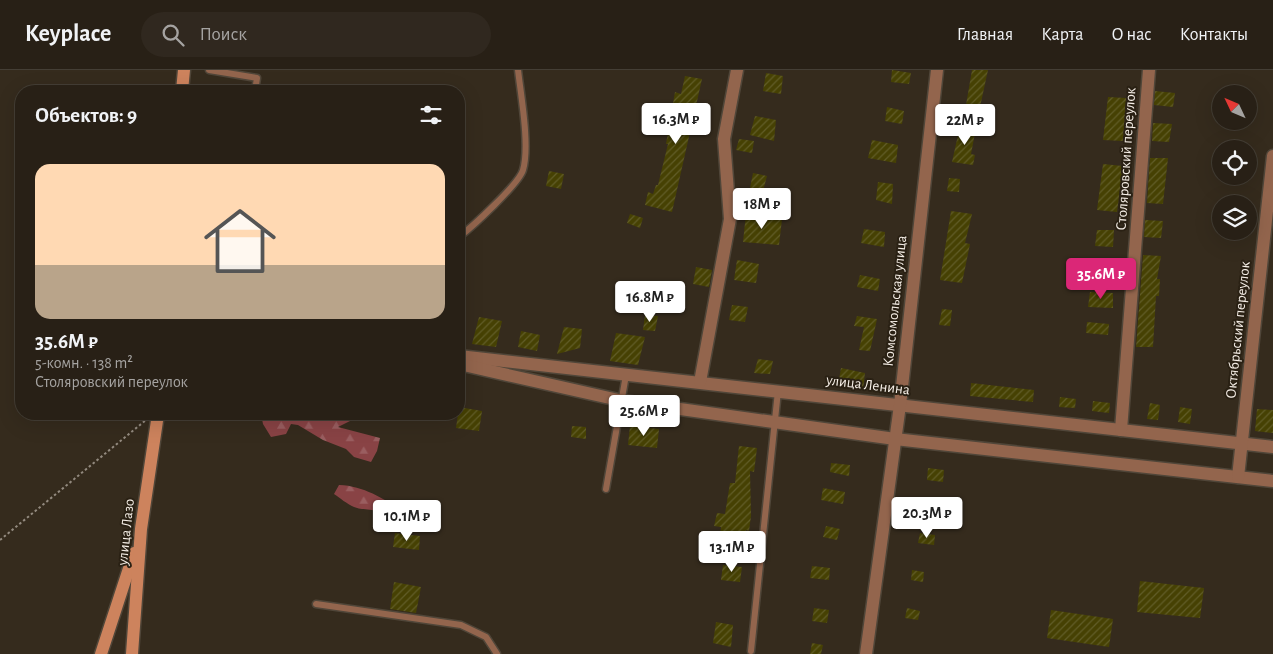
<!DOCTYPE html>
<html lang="ru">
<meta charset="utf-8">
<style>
body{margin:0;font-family:"Alegreya Sans",sans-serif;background:#30281f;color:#f1f3f6;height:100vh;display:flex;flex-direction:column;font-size:19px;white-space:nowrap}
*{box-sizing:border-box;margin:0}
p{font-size:16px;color:#a5a3a1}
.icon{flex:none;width:28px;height:28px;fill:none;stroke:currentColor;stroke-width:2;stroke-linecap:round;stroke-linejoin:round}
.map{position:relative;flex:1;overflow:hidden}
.drawer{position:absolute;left:15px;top:15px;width:450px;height:335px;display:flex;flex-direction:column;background:#282016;border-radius:20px;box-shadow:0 5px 20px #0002,0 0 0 1px #443e35}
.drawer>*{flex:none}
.needle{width:32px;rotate:314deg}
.fabs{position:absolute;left:1212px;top:15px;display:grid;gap:10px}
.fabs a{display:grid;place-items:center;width:45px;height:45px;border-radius:50%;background:#282016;box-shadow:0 5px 20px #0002,0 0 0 1px #443e35;font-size:25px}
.price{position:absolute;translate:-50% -42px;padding:0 11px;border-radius:5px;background:#fff;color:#222;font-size:16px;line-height:32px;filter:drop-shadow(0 1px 2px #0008)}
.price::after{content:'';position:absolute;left:50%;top:30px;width:15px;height:11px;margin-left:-8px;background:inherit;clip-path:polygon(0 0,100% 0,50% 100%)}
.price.active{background:#db2777;color:#fff}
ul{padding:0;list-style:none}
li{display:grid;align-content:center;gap:10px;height:265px;padding:0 20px}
li span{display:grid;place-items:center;height:155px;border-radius:15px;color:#555}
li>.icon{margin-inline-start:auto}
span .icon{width:90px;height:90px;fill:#fffc;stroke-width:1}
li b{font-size:21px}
h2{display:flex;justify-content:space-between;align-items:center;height:60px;padding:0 20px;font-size:21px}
header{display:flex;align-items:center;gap:30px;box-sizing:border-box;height:70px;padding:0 25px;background:#282016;border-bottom:1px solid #443e35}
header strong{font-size:24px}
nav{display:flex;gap:28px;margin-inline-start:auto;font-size:18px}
.search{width:350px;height:45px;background:#30281f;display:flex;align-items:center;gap:12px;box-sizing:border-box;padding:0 18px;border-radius:28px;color:#a5a3a1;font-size:19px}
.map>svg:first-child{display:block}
</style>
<header>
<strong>Keyplace</strong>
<div class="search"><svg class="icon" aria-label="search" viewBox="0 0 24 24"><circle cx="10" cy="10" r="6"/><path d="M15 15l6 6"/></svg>Поиск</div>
<nav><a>Главная</a><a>Карта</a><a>О нас</a><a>Контакты</a></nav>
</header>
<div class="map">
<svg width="1273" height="584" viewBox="0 0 1273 584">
<defs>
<pattern id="forest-firs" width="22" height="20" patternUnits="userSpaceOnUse" patternTransform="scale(1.25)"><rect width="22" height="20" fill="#894345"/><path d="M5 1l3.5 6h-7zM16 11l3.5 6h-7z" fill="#9a5e60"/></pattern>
<pattern id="building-hatch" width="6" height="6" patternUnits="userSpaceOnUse" patternTransform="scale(1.25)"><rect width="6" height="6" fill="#464103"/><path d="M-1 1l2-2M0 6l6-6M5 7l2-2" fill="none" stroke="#615d28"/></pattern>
</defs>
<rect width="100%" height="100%" fill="#352b1d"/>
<g fill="url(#forest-firs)">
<path d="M261,344h120l3,3 -4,3h-28l-14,7 42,11 -3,13 -6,11 -17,-5 -8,-8 -23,-9 -25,-15 -7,-1 -5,10 -15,3 -8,-13z"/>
<path d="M339,415c29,1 49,18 73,30l5,-5v-7l9,-2 4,3 3,10c-13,15 -29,8 -46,5 -8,-13 -20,-7 -33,-12 -7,-3 -14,-9 -20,-13z"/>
</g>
<g fill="url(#building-hatch)">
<path d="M892,0l19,3 -2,11 -18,-2z"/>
<path d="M972,0h16l-8,37 -14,-2z"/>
<path d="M766,3l17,3 -2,18 -18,-3z"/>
<path d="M685,6l17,3 -30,133 -27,-7 3,-13 5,2 3,-9h2l10,-41h-2l9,-52 6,2z"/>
<path d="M1155,21l20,2 -2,14 -19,-2z"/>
<path d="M1108,27l18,1 -3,43 -20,-1z"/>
<path d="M887,37l17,4 -2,13 -17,-3z"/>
<path d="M755,46l21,4 -2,21 -24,-6z"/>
<path d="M1153,53l19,1 -3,18 -17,-1z"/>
<path d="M960,56l16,2 -5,26 4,1 -2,10 -21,-3z"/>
<path d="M739,69l15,2 -2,12 -16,-3z"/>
<path d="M872,70l26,5 -2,18 -28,-5z"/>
<path d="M1150,88h18l-5,46 -16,-1z"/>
<path d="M1103,94l20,2 -6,46 -20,-2z"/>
<path d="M549,101l15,3 -3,15 -15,-3z"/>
<path d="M753,103l14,3 -4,15 -13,-3z"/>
<path d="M949,108l11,1 -1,13 -12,-1z"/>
<path d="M878,112l15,2 -1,20 -16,-4z"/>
<path d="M951,141l21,3 -7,29 5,1 -8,39 -22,-3z"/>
<path d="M630,144l13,4 -3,10 -13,-5z"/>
<path d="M746,144l36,5 -3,26 -36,-3z"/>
<path d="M1145,150l18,1 -2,17 -17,-1z"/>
<path d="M864,159l21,3 -1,15 -23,-4z"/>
<path d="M1097,160h17l-1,17 -18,-1z"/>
<path d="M1143,185l18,1 -4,23h3l-1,17h-3l-3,51h-17z"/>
<path d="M737,190l22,4 -3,19 -22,-3z"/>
<path d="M1090,190l24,3 -2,13 -24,-1z"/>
<path d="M696,197l16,3 -3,17 -16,-3z"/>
<path d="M860,205l20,4 -2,12 -21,-4z"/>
<path d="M634,213l22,6 -4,19 -23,-4z"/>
<path d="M1090,222l23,1v15l-25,-1z"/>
<path d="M732,235l16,2 -3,15 -16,-2z"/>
<path d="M942,239l10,1 -2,16 -11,-1z"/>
<path d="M645,245l13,1 -3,15 -12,-1z"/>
<path d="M857,246l20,3 -7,32 -11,-1 5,-23 -10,-1z"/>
<path d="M479,247l23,4 -6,26 -24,-3z"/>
<path d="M1087,252l22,2 -1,11 -22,-2z"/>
<path d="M564,257l18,2 -2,19 -23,6z"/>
<path d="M521,261l19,4 -3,16 -19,-4z"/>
<path d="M616,263l29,4 -7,28 -28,-4z"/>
<path d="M758,289l15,2 -3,13 -16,-1z"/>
<path d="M841,298l24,5 -2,16 -25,-4z"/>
<path d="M971,313l63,7 -1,12 -63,-6z"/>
<path d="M1060,327l16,2 -1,9 -16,-1z"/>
<path d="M1093,331l17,2 -1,10 -17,-2z"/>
<path d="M1150,333l10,2 -2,15 -11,-1z"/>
<path d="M459,337l23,4 -3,20 -23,-3z"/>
<path d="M1180,337l12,2 -2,15 -12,-2z"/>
<path d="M1257,339l16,1v23l-18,-2z"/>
<path d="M572,356l14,1v12l-15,-2z"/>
<path d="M630,356l29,3 -2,19 -29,-3z"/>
<path d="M739,376l18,2 -3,24 -4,-1 1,45 -2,15 -3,-1 -2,18 -25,-4 2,-17 -7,-1 3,-13 8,1 5,-31h5z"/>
<path d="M831,393l19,2 -1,11 -19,-4z"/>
<path d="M928,398l16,2 -1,12 -16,-2z"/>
<path d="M823,418l22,4 -2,12 -22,-4z"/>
<path d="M924,432l15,2 -2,10 -15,-3z"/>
<path d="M826,456l14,3 -3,11 -14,-3z"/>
<path d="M395,463l25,3 -1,14 -26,-3z"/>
<path d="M920,463l15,2 -1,10 -16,-2z"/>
<path d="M723,495l19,2 -2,15 -19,-2z"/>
<path d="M812,496l18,2 -1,12 -19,-2z"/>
<path d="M912,500l12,2 -1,10 -12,-2z"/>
<path d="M1140,511l64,7 -4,30 -63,-6z"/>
<path d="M394,512l27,5 -5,26 -26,-4z"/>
<path d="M814,538l15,2 -2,13 -15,-2z"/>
<path d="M907,538l13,3 -2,9 -13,-2z"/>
<path d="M1051,540l62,9 -4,28 -62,-9z"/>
<path d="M716,552l17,3 -2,22 -18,-4z"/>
<path d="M812,573l11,2 -2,9h-11z"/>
</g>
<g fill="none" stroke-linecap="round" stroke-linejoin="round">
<g stroke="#504639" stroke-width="9">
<g id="lane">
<path d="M209,0l48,8 -2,13"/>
<path d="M459,167c13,-10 60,-53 64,-67 7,-24 -2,-74 -5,-100"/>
<path d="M606,419l20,-114"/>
<path d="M316,534l145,21 25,12 11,17"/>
<path d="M751,581l27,-260"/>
</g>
</g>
<g stroke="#504639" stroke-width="15">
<g id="street">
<path d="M459,286l814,91"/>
<path d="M459,294l164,37 272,38 378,42"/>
<path d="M700,312l30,-163 -6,-80 13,-69"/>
<path d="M1121,360l28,-360"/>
<path d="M1238,407l35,-321"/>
<path d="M866,584l34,-249 37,-335"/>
</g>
</g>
<g stroke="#504639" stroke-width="15">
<g id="secondary">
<path d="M182,21l2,-21"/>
<path d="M101,584l33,-101"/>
<path d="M132,584l9,-125 17,-115"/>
</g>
</g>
<path stroke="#938a7f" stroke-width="2" stroke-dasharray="2.5 2.5" stroke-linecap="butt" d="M0,470l146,-120"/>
<use href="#lane" stroke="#93654d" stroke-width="6"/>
<use href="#street" stroke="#93654d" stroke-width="12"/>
<use href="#secondary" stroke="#cd835d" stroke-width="12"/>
</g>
<g text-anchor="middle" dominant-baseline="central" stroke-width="4" stroke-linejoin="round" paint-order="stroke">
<g font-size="15" fill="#f6efe7" stroke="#2a2114">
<text transform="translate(1126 89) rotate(-86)">Столяровский переулок</text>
<text transform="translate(895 231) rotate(-84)">Комсомольская улица</text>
<text transform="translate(1238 260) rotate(-84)">Октябрьский переулок</text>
<text transform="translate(868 315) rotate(7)">улица Ленина</text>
<text transform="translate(126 462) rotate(-84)">улица Лазо</text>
</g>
</g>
</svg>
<div class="fabs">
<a><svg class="needle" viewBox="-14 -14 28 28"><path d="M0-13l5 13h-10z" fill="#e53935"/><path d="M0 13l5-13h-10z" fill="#a5a3a1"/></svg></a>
<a><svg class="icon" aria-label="locate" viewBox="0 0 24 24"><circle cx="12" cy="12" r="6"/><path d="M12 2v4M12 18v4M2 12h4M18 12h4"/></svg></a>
<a><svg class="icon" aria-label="layers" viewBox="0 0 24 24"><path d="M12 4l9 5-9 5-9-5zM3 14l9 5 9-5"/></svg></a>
</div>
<b class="price" style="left:676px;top:75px">16.3M ₽</b>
<b class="price" style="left:965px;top:76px">22M ₽</b>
<b class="price" style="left:762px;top:160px">18M ₽</b>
<b class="price active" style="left:1101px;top:230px">35.6M ₽</b>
<b class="price" style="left:650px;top:253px">16.8M ₽</b>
<b class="price" style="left:644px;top:367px">25.6M ₽</b>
<b class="price" style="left:927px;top:469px">20.3M ₽</b>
<b class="price" style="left:407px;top:472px">10.1M ₽</b>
<b class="price" style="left:732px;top:503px">13.1M ₽</b>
<section class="drawer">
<h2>Объектов: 9<svg class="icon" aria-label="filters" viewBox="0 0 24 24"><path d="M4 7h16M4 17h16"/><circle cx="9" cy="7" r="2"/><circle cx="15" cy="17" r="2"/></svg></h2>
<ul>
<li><span style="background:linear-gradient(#ffd9b3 65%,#b9a48a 0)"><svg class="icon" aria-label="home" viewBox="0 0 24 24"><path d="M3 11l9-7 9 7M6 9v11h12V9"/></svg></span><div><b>35.6M ₽</b><p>5-комн. · 138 m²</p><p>Столяровский переулок</p></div></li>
</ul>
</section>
</div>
